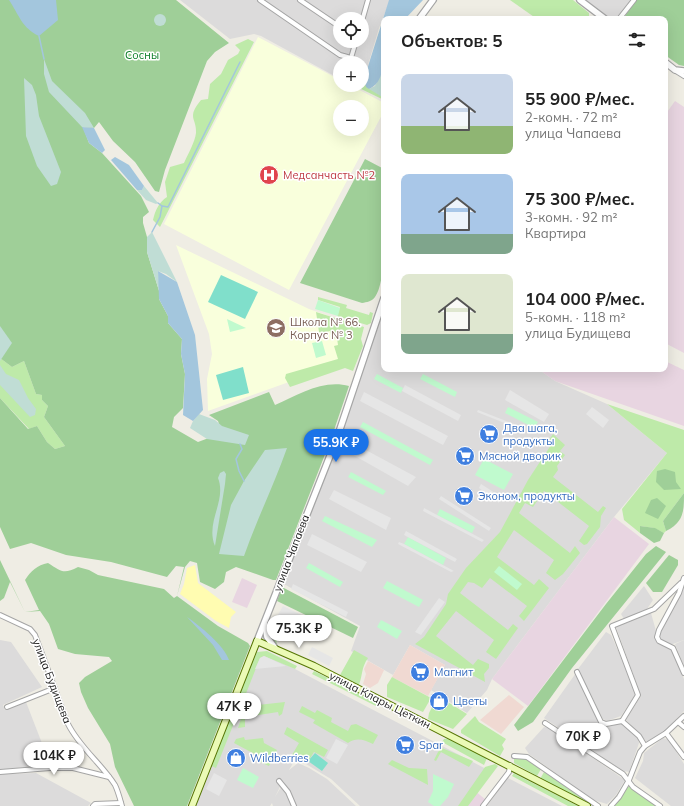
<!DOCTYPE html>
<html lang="ru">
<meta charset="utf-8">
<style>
body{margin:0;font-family:Mulish,sans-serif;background:#f6f6f6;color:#222;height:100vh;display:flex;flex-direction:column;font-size:15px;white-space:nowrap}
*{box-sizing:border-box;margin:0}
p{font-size:13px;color:#767676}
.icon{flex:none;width:22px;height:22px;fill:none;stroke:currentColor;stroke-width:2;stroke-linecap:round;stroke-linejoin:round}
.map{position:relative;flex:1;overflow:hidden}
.panel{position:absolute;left:381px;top:16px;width:287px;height:356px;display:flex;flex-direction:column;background:#fff;border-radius:8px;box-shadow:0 4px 16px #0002}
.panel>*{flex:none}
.controls{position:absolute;left:333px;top:12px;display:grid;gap:8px}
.controls a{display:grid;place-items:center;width:36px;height:36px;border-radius:50%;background:#fff;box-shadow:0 4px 16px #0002;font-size:20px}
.price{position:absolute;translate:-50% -34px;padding:0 9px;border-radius:14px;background:#fff;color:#222;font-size:13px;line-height:26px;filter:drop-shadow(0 1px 2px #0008)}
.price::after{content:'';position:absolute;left:50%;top:24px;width:12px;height:9px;margin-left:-6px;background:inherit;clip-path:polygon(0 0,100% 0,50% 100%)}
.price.active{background:#1a73e8;color:#fff}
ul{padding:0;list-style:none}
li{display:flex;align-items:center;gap:12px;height:100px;padding:0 20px}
li span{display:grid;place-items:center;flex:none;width:112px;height:80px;border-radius:8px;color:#555}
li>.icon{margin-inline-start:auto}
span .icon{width:48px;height:48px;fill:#fffc;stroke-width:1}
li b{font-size:17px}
h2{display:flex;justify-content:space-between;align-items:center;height:48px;padding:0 20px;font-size:17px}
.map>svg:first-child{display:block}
</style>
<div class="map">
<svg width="684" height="806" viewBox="0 0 684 806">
<rect width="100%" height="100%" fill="#efede4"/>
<g fill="#dcdbdb" fill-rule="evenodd">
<path d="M180,0h209v3l-10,25 -14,47 -3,3v-15h-22v16l-79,-43 -7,-2 -24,5zM340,19h22v22h-22z"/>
<path d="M581,0h53l-15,19h-14z"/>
<path d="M384,307v62h154l17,12 52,23 60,49 -53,64 -122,162 -5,11 -20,23 -36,-23 14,-25 -35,-20 -17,30 -42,-24 9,-25 -78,-43 58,-147z"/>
<path d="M684,578v62l-14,5 14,34v32l-19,20 -18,11 -21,-22 15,-24 -25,-69 35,-14 5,18z"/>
<path d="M644,586l9,14 -6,9 -23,10 -3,-5z"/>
<path d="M606,632l5,3 24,54v6l-14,21 -14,5 -4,-2 -25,-50z"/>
<path d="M0,640l11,2 31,45 -39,18 2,5 21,-8 24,62 -50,6z"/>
<path d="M684,640v26l-9,-22z"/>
<path d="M264,655l31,14 195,102 -29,35h-101l-29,-27 -35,-21 -7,12 9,-7 11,5 18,11 29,27h-60l-13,-25 -8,16 6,-10 10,15v4h-18l-1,-3 -2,3h-76l57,-131 8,-17z"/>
<path d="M576,673l24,50 6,4 15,-4 16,13 2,7 -10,29 -6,-1 -79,-53z"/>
<path d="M544,727l5,1 76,52 -9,15 -9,9 -14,-4 -64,-46 -4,-6z"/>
<path d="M663,738l6,2 15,24v42h-13l-36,-28 8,-17 1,-8z"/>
<path d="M36,773l55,30 -3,3h-88v-32z"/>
<path d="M508,778l54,28h-75z"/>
</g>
<g fill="#f0d9d2">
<path d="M410,645l35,20 -17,31 -36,-19z"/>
<path d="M368,661l16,9 -6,13 -8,5 -7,-4 3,-10 -2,-5z"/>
<path d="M509,695l15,12 -23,27 -21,-14z"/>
</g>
<g fill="#e8d5e1">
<path d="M675,101l9,6v246l-19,-10v-228z"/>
<path d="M665,361l19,9v56l-129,-45 -17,-12h127z"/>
<path d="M614,517l35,27 -121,162 -36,-27z"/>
<path d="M242,578l15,7 -10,23 -15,-6z"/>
<path d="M474,790l12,10 -5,6h-20z"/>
</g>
<g fill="#f9ffdc" fill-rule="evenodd">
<path d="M258,37l82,43v5h10l34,18v8l-95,179 -125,-66zM340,107h22v22h-22z"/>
<path d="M176,245l133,64 37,13 -1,40 -137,49 -1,-32 5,-25 -3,-20z"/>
</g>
<g fill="#beeaa9">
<path d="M510,0h63l16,13v6h-52z"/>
<path d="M248,39l6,3 -94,185 -7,-7c2,-9 6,-18 14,-23l-2,-15 5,-15 14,-4c4,-9 11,-21 12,-30 1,-15 -10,-15 5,-33l7,-1 2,-15 11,-10 7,-14 10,-6 2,-4 -5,-5z"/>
<path d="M364,79c1,12 11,11 20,15v6l-27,-13 2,-2h3z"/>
<path d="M318,297l29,8 -1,3 23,7 1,-3 3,1 -2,10 -4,2 -30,-9 3,-9 -22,-7z"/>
<path d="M316,312l48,15 -3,12 2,7 -10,25 -8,-3 -55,19 -5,-9 1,-4 52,-15 -4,-13 4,-1 -1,-7 -5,1 -2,-8 -9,2 -2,-1z"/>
<path d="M0,358l12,9 12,-6 12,33 6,1v5l6,6 -4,11 21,29 -10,3 -8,-7 -10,-16 -8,3 -29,-31z"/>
<path d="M607,404l77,26v63l-21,28 3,10 -2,2 -10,-5 -14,-2v7l-16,-13 -2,-11 45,-56z"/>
<path d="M553,434l12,11 -5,6 5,4 -8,11 1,4 -5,7 45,35 5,-6 3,2 -5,8 -1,11 -13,17 -3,1 -5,-4 10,-15 -45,-35 -11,16 -8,-4 -6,10 51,40 5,-7 5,7 -17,21 -8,6 -9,-7 8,-13 -40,-30 -17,27 37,28 5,-6 10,9 -25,33 -5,-5 8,-10 -37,-28 -8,10 -8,-5 -6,-1 -8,11 48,37 5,-6 5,4 -22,31 -10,-7 8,-12 -38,-29 -20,25 37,29 5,-6 11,5v4l-5,6 1,8 -70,-38 9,-7 22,-33 2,-10 18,-26 34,-36 28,-52 23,-35 -2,-5z"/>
<path d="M267,625c8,4 13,1 20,5l-9,3 -2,4 1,8 -9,-9z"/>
<path d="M354,650l14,8c-7,10 -5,16 -9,27l-19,-10z"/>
<path d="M267,651l30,15 -2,3 -31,-13 -4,2 -15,38 -7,-1 19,-43z"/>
<path d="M314,671l66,33 -2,3 -66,-33z"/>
<path d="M392,677l39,21 -8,14 -36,-15v-12z"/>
<path d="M438,696l29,18 -14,15 -25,-10 1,-6z"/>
<path d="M238,697l6,1 -28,70 -5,-2z"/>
<path d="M247,701h10l1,4 27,-3 -3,12 -3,2 -1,-4 -33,5v10l-7,1z"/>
<path d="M302,706l13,7 2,-3 15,8 -1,4 17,9 3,-6 5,-1 22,11 -5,9c-9,-4 -16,-7 -25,-1l-35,-20 2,-3 -16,-8z"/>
<path d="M475,716l4,6 27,17 -4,6 2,4 -4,7 -39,-23v-3z"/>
<path d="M287,727l41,23 -4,7 -10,-5 -7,11 -15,-8 7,-12 -15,-9z"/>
<path d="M244,737l1,3 18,-2 1,5 13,7 -8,16 -11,-5 2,-4 -26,-14 2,-4z"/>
<path d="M450,738l37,20 -3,7 -42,-23 2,-3z"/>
<path d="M442,748l31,13 -4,6 -28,-15 -5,9 -2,-1 4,-8z"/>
<path d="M518,757l8,1 15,11 -4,7 -23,-13v-5z"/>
<path d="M392,760l17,8 18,1 1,16 -40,-21z"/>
<path d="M495,764l3,2 -30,40h-10l27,-39z"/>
<path d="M544,772l50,34 -54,-27z"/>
<path d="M514,773l1,1 63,32h-10l-56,-30z"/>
<path d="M629,786l27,20h-43z"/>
</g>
<g fill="#9fcf98">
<path d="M0,0h176l53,43 -14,9 -8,9 -42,109 -6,22 -4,-1 -20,-29 -22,-21 -14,-19 -5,6 -11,-1 6,16 13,10 39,43 8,16 -6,5v6l4,14v15l13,42 -1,5 9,17v7l14,16 -1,15 4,20 -2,34 -9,9 -2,10 26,15 24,-9 -4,-12 -9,-6 60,-23 6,13c23,-10 48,-26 74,-19l-18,53 -55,141h-3l-37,-13 -10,5 -2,10 -9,7 -15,-7 -3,-19 -7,-2 -5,6 -8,29 41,30 30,17 2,3 -63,160h-53l-19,-39 -5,-23 -22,-36 -7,-16 -2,-9 6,-6 27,-16 -3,-4 -34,-3 -17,-5 -9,-25 -9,-13 -15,1 -15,-30 -6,16 -4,3v-41l25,52 14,-2 -14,-30c6,-9 12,-15 23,-17 13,8 15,12 30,4l11,3 9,5 66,14 10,9 3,-2 7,-29 -8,-1 -9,11 -56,-15 -45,-7 -35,-12 -21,6 -10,-22v-129l28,31 9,-3 10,16 8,7 10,-3 -21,-29 4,-11 -6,-6v-5l-6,-1 -12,-33 -12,6 -12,-9z"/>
<path d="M636,0h48v66l-5,-1 -14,-10v-36h-42z"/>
<path d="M365,159l19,10c0,26 5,109 -9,128 -4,5 -8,5 -13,6l-62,-20z"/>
<path d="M665,469l10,3 1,10 5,7 -17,1 -8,-8 1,-11z"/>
<path d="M684,493c0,18 0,29 -18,38l-3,-10z"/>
<path d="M657,498l9,8 -8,13 -13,-6 6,-13z"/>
<path d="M640,526l15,2 9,5 -4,8 -6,2 -14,-10z"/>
<path d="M656,546l10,6 -94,116 -39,54 -15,9 -4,-6 92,-121 40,-50z"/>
<path d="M669,555l9,5v5l-16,27h-9l-7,-9z"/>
<path d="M282,587l76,40 -5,11 -76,-37z"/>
</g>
<g fill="#c0ddd5">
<circle cx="160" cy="20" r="6"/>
<path d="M44,59l8,22 33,32 9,15 -12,-1 -33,-35 -5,-18z"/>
<path d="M384,67v31l-15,-9 6,-3z"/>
<path d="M24,78l8,7 4,10 3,21 22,56 -4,12 -6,2 -14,-20 -11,-30z"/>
<path d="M144,186l14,17 -2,1 -10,-4 -9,-10h5z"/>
<path d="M152,232l25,50 -11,-8 -8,-3 2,23 -13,-42v-15z"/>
<path d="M0,326l12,17 -12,18z"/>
<path d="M0,365l6,9 13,6 9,18 8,11 -1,6 -5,2 -30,-32z"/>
<path d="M199,414l16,6 7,6 27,9 -4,10 -38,-6 -17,-11 3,-7z"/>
<path d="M287,448c-13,37 -30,71 -43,108l-25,-2 12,-49 13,-24 21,-31z"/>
<path d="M224,471l2,3 -1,10 -10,62c-10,-24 12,-45 3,-68l2,-5z"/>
</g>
<path fill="#fffcb1" d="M195,565l3,18 38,29 -5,5 -2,11 -13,-7 -36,-27 4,-10 3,-16z"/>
<g fill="#c0face">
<path d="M318,300l22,8 -2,8 -23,-7z"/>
<path d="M227,319l19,9 -16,4z"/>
<path d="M322,341l4,14 -10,3 -4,-15z"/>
<path d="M377,374l26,14 -2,5 -27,-14z"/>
<path d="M423,374l34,18 -2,5 -35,-18z"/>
<path d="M508,407l30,15 -4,6 -29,-15z"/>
<path d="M363,422l70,38 -3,5 -70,-38z"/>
<path d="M484,459l29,15 -9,16 -29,-15z"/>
<path d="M351,472l35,19 -3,4 -35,-18z"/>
<path d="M440,509l35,18 -3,6 -35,-18z"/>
<path d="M325,516l52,24 -5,7 -50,-26z"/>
<path d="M408,537l38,21 -3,7 -39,-21z"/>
<path d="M309,563l34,19 -3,5 -34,-19z"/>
<path d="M499,566l23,18 -5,6 -23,-18z"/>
<path d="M387,581l36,19 -4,7 -36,-19z"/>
<path d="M381,620l21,11 -5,8 -20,-12z"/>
<path d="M256,702l2,10 -11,2 -2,-10z"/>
<path d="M243,768l16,9 -6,11 -16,-8z"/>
<path d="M433,774l21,10 -6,13 -8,9h-6l-6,-4 5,-11z"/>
</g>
<g fill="#80dfcb">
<path d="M221,275l37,17 -13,27 -37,-17z"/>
<path d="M243,367l6,26 -26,7 -7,-25z"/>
<path d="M315,753l13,10 -6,8 -14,-10z"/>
</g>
<g fill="#e6e6e6">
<path d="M405,385l56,30 -3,6 -56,-30z"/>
<path d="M510,390l39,24 -5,8 -39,-22z"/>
<path d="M364,392l84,44 -5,9 -83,-44z"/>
<path d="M592,407l17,13 -6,8 -17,-14z"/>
<path d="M478,410l36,14 -2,2 -35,-14z"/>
<path d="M351,442l65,35 -8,9 -60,-34z"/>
<path d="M481,484l17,11 1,8 -20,-15z"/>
<path d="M334,490l57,28 -5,12 -57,-31z"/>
<path d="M441,496l50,32 -2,3 -50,-32z"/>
<path d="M424,508l60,32 -2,2 -59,-31z"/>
<path d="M406,531l51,28 -2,3 -51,-27z"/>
<path d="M312,534l55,28 -6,10 -54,-27z"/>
<path d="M399,542l5,2 50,27 -3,1 -53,-28z"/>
<path d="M293,584l55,28 -2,5 -55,-28z"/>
<path d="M439,598l6,4 -24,33 -6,-3z"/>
<path d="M283,606l35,17 -8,17 -36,-18z"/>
<path d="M312,647l21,11 -4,8 -21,-11z"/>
<path d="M264,656l22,10 -31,3 5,-11z"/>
<path d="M336,739l12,6 -11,19 -11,-6z"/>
<path d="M214,773l13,7 -8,16 -13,-7z"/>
</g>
<g fill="#a3c6dd">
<path d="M9,0h47l2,20 -19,16c-17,-8 -20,-21 -30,-36z"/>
<path d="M389,0h34l-18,19h-21c0,19 6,62 -15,70l-3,-2 -2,-8z"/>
<path d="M82,127l12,1 11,22 -3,3 -13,-10z"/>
<path d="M115,157l14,8 15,21 -2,4h-5l-26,-30z"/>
<path d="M158,271l19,11 18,53 8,75 -10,11 -10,-6 2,-41 -4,-20 1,-15 -14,-16v-7l-9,-17z"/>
<path d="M187,617c13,9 37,28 42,43h-7l-9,-15z"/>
</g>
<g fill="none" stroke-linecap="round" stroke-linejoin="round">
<g stroke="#a3c6dd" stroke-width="1.5">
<path d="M39,36l5,23"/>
<path d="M162,206l6,1 2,-4 70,-141"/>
<path d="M152,232l8,-15 2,-11 -4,-3"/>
<path d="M240,444l2,5 -6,10 3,12 5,10"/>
</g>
<g stroke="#a5a5a5" stroke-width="6">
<g id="minor">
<path d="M260,0l80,55 11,3 5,-17"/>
<path d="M300,0l40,27"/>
<path d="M619,19l15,-19"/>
<path d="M362,21l6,-21"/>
<path d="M676,71l8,5"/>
<path d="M684,578l-5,15 -20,37 -2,7 2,4 14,7 11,25"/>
<path d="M0,615l30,14 5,6 33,89c12,24 33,39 47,61 3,6 5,14 7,21"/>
<path d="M577,672l24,50 5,2 16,-3"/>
<path d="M7,707l48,-19"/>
<path d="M622,721l16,-26 -26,-69 42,-17 27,-26"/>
<path d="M622,721l17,15 6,10"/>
<path d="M678,722l6,5"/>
<path d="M545,723l78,51 10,13 27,19"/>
<path d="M666,733l18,24"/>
<path d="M514,756l13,1 71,49"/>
<path d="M0,772l50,-4h23l36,9"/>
<path d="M279,781l9,11 6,14"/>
<path d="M93,806l2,-2 26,-1"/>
<path d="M483,806l26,-34 1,-7"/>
<path d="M611,806l8,-9 10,-17 11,-28 5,-6 21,-13 18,-17"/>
</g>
</g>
<g stroke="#a5a5a5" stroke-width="8">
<g id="tertiary">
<path d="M580,0l25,19"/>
<path d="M419,19l14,-19"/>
<path d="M665,62l10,8 9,1"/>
<path d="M265,625l2,12 8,11"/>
<path d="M257,641l80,-203 47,-140"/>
</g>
</g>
<g stroke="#567604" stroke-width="8">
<path id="secondary" d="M192,806l65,-165 57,25 273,140"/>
</g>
<use href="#minor" stroke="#fff" stroke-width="4"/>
<use href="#tertiary" stroke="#fff" stroke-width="5.5"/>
<use href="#secondary" stroke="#ebfab6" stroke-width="6"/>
</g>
<defs>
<g id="hospital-disc" transform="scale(1)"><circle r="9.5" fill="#e0444e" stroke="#fff"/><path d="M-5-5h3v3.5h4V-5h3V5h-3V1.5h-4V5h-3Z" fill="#fff"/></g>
<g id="school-disc" transform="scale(1)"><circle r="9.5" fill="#8d6e63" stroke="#fff"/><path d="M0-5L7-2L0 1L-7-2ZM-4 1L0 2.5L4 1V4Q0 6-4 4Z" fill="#fff"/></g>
<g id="supermarket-disc" transform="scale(1)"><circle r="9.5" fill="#3f7fe0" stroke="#fff"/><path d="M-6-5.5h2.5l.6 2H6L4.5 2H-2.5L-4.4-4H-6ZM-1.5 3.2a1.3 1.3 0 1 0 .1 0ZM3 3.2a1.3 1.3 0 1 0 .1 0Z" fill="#fff"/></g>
<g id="shop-disc" transform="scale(1)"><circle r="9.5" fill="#3f7fe0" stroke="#fff"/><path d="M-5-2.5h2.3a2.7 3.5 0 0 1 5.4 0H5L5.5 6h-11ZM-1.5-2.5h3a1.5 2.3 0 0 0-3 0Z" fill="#fff"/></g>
</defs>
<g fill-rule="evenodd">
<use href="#hospital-disc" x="269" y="175"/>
<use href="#school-disc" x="276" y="328"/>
<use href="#supermarket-disc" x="489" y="434"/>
<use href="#supermarket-disc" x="465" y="456"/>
<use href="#supermarket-disc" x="464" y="496"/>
<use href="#supermarket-disc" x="420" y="672"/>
<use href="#shop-disc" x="439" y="701"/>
<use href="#supermarket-disc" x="405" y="745"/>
<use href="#shop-disc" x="236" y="758"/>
</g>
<g text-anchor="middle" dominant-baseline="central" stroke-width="3" stroke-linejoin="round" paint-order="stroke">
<g font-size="11" fill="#0a7d27" stroke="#fff">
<text x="142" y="55">Сосны</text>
</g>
<g font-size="11" fill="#be3a42" stroke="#fff" text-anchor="start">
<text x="283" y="175">Медсанчасть №2</text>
</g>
<g font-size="11" fill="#785e54" stroke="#fff" text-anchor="start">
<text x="290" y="322">Школа № 66.<tspan x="290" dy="13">Корпус № 3</tspan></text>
</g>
<g font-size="11" fill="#366cbe" stroke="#fff" text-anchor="start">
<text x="503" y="428">Два шага,<tspan x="503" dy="13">продукты</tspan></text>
<text x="479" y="456">Мясной дворик</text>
<text x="478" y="496">Эконом, продукты</text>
<text x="434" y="672">Магнит</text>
<text x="453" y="701">Цветы</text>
<text x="419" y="745">Spar</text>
<text x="250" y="758">Wildberries</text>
</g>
<g font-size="11" fill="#1e1e1e" stroke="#fff">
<text transform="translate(291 553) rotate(-69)">улица Чапаева</text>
<text transform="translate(52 681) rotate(69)">улица Будищева</text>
<text transform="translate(380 700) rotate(27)">улица Клары Цеткин</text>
</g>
</g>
</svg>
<div class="controls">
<a><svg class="icon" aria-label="locate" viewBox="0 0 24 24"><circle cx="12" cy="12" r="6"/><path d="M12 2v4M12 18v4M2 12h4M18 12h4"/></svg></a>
<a>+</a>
<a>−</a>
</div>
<b class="price active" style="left:336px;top:463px">55.9K ₽</b>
<b class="price" style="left:299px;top:649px">75.3K ₽</b>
<b class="price" style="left:234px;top:727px">47K ₽</b>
<b class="price" style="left:583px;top:757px">70K ₽</b>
<b class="price" style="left:54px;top:776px">104K ₽</b>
<section class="panel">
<h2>Объектов: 5<svg class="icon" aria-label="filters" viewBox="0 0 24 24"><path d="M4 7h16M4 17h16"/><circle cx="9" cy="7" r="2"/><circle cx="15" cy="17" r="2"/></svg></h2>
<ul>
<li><span style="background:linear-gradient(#c9d6e8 65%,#8fb573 0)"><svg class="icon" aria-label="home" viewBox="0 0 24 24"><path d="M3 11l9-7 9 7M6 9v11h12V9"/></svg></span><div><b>55 900 ₽/мес.</b><p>2-комн. · 72 m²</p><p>улица Чапаева</p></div></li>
<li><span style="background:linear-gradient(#a9c7e8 75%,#7fa58c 0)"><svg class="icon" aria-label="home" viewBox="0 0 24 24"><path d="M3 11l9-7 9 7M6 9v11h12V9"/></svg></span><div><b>75 300 ₽/мес.</b><p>3-комн. · 92 m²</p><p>Квартира</p></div></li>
<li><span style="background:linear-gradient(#dfe7d0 75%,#7fa58c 0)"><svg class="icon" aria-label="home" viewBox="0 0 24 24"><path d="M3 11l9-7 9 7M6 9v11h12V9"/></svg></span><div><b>104 000 ₽/мес.</b><p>5-комн. · 118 m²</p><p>улица Будищева</p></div></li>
</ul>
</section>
</div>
